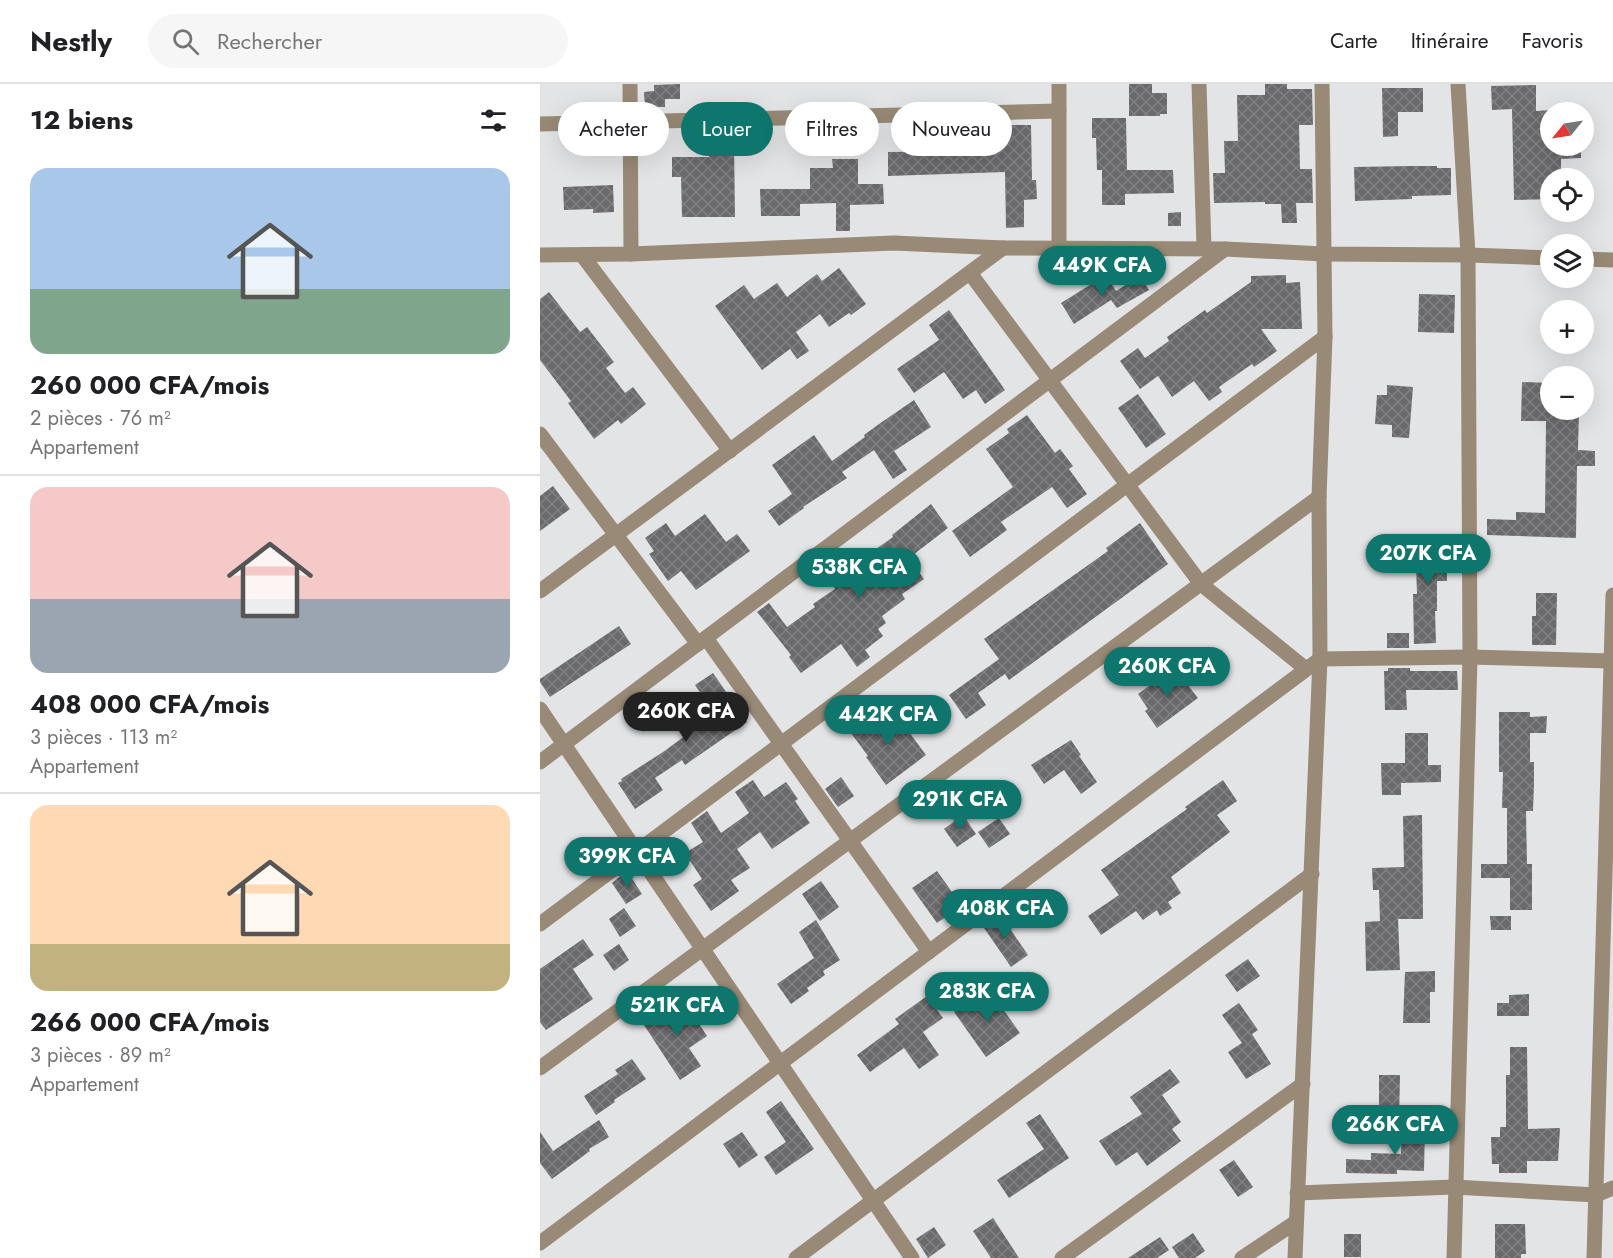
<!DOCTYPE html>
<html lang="fr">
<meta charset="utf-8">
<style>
body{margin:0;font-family:Jost,sans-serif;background:#f6f6f6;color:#202124;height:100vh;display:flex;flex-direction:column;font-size:22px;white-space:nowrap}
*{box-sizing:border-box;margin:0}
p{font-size:20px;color:#757577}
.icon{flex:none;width:33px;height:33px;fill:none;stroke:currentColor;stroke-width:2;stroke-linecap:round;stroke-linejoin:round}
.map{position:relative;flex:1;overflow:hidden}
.sheet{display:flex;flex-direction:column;background:#fff;width:540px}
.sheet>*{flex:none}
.top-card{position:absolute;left:18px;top:18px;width:570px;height:54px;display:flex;gap:12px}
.needle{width:39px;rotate:240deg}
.controls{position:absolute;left:1000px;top:18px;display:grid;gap:12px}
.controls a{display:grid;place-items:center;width:54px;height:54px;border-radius:50%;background:#fff;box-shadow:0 6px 24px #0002;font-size:30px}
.price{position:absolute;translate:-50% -51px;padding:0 14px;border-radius:21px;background:#0f766e;color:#fff;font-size:20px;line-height:39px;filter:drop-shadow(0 2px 3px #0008)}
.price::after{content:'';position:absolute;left:50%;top:36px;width:18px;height:14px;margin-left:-9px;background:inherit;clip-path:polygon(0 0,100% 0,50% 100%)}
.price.active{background:#222;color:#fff}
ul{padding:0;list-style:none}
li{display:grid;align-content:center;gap:12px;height:318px;padding:0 30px}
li+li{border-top:2px solid #e0e0e0}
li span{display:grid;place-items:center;height:186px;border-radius:18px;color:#555}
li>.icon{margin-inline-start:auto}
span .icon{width:108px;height:108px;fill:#fffc;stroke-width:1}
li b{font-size:26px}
h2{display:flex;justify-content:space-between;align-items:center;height:72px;padding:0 30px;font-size:26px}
.chip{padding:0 21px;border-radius:27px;background:#fff;box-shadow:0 6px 24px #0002;font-size:21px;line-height:54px}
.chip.active{background:#0f766e;color:#fff}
header{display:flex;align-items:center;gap:36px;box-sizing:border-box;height:84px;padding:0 30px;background:#fff;border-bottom:2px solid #e0e0e0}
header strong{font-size:28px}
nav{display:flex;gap:33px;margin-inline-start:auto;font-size:21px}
.search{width:420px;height:54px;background:#f6f6f6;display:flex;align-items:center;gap:15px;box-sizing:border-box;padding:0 21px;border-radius:33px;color:#757577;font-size:22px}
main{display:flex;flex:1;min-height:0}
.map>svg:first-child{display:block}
</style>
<header>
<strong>Nestly</strong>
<div class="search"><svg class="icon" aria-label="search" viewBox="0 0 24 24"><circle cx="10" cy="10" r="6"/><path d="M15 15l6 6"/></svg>Rechercher</div>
<nav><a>Carte</a><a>Itinéraire</a><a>Favoris</a></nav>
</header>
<main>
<section class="sheet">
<h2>12 biens<svg class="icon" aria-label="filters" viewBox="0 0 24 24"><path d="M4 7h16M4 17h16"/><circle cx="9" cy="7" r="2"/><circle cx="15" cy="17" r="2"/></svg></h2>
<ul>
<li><span style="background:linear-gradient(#a9c7e8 65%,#7fa58c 0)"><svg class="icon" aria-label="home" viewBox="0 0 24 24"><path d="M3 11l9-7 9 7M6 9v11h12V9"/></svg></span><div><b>260 000 CFA/mois</b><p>2 pièces · 76 m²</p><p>Appartement</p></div></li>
<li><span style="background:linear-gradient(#f6c9c9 60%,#9aa5b1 0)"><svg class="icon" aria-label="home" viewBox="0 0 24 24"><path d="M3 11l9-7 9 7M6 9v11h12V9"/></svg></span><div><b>408 000 CFA/mois</b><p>3 pièces · 113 m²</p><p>Appartement</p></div></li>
<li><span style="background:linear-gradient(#ffd9b3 75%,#c2b280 0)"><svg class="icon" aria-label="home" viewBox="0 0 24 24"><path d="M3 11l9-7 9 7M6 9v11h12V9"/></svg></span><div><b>266 000 CFA/mois</b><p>3 pièces · 89 m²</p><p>Appartement</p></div></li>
</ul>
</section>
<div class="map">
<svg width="1073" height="1174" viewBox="0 0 1073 1174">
<defs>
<pattern id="building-cross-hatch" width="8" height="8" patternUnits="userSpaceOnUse" patternTransform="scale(1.5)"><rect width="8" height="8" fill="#6a6a6c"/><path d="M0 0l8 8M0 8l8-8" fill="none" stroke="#818183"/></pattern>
</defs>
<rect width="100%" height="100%" fill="#e3e4e5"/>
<g fill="url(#building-cross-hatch)">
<path d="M140,0v15h-15v8h-20l-1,-15 10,-1v-6z"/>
<path d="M589,0h23v9h15v21h-7v2h-31z"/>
<path d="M725,0h22v5h25l1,36h-14l1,44h12l1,34h-17l1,20h-15l-1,-19h-16v-2l-51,1 -1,-30h12l-1,-32h14l-1,-46h28z"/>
<path d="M996,1v26l15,-1v36h30v12l-20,1v19h-10v21l-37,1 -2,-91 -20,1 -1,-24z"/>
<path d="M842,4h41v24h-25v24l-15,1z"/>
<path d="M552,34h34l1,52h46l1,23 -49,1v11h-23v-35h-5l-1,-32h-4z"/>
<path d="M446,41h45l1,55h4l1,19 -13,1v27l-18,1 -1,-56 -117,4v-24l98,-1z"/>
<path d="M168,57h26l1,76h-53l-1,-40h-9v-20h37z"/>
<path d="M292,75h26v25h25l1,20 -34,1v26h-14v-28l-36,1v12h-39l-1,-27h50v-21h23z"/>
<path d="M870,82h27v2h14v27l-39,1v3l-57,2 -1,-34z"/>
<path d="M73,101l1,27 -21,1v-4l-29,1 -1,-23z"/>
<path d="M641,128v14h-13v-13z"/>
<path d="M299,184l27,36 -15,11 -2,-2 -20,14 -9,-13 -24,18 13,19 -12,8 -7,-10 -28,21 -47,-64 29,-21 10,14 23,-16 10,14 30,-23 5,7z"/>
<path d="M566,191l10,16 24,-15 9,14 -32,18 -6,-8 -37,24 -13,-21z"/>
<path d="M746,191v8l14,-1 2,47h-41l16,22 -23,16 -2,-3 -33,23 3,5 -13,9 -15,-20 -22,16 -14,-21 -18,13 -20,-28 18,-13 7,10 24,-17 -2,-4 38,-27 2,3 44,-31v-6z"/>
<path d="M9,208l31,40 7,-5 27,35 -8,6 19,25 8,-6 13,17 -25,20 -3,-4 -24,19 -26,-36 3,-2 -31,-41v-61z"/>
<path d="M879,210l36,1 -1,38 -36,-1z"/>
<path d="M409,226l56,80 -20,14 -9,-14 -13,9 -19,-27 -30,21 -17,-24 42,-29 -10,-15z"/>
<path d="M982,298l29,1v27h28l-1,40 17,1v15h-18l-1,72 -89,-3v-16l29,1v-8l29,1 1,-92h-25z"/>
<path d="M847,301l26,2 -4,51 -17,-1v-12l-17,-1 2,-29h10z"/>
<path d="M598,310l28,40 -20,14 -28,-40z"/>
<path d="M374,316l17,27 -37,24 13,19 -14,9 -19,-29 -32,22 5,6 -44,29 1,1 -25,18 -11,-15 24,-17 -20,-29 42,-30 18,26 33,-24 -1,-2 15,-11z"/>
<path d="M487,331l28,38 5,-4 13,17 -4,3 18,25 -20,14 -15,-21 -51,35 6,8 -37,27 -18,-26 61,-44 -27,-38 23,-16 -2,-4z"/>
<path d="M13,402l17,23 -30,22v-35z"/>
<path d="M391,420l17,24 -39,30 15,21 -22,15 3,5 -23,17 4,7 -8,6 5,7 -18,14 5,7 -13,10 -16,-23 -40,29 -12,-16 2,-2 -34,-43 12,-9 18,24 28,-20 -2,-3 22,-15 -2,-4 21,-15 -2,-4 41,-29 -1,-2z"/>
<path d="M165,430l21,28 11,-8 13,17 -54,39 -15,-19 -13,10 -19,-27 5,-3 -9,-13 21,-15 9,13z"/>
<path d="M600,439l28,41 -159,116 -4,-6 -27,19 8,12 -20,14 -17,-24 50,-36 -15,-20 124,-88 -2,-3z"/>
<path d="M906,451l1,46h-10v30h-2l1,32 -22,1 -1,-50h4l-2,-58z"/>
<path d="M996,509h21l-1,52h-24v-29h4z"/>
<path d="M79,542l12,18 -81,53 -10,-15v-3z"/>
<rect x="847" y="549" width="22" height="15"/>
<path d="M634,584l24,30 -41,30 -12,-17 3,-2 -10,-15z"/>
<path d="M848,584h22v3h47l1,19h-52l1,20h-22l-1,-39h4z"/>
<path d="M173,589l34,49 -62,43 -3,-5 -27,18 8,12 -28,19 -17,-26 4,-2 -1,-2 42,-27 52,-38 -20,-29z"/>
<path d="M345,624l8,11 4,-3 29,39 -40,30 -20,-28 2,-1 -17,-23z"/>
<path d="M959,628h31v5l17,-1 -1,17h-16v29h4v22l-1,27h-7l1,53h5v46h-22v-32h-29v-14h26v-56h-5l1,-36h-4z"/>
<path d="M865,649h23v32h13v17l-40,1v12h-19l-1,-32h24z"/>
<path d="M531,656l10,15 -2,1 18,26 -16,12 -17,-24 -20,14 -13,-19z"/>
<path d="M301,693l13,19 -16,11 -13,-18z"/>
<path d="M213,696l11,17 22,-15 12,17 -3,2 15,22 -38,26 -12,-17 -23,17 13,19 -19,12 8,11 -28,20 -18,-26 9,-6 -17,-26 18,-11 -12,-19 16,-12 14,22 28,-20 -14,-21z"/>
<path d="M683,696l14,21 -20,14 13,17 -59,45 10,16 -13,9 4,6 -12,8 -3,-6 -14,10 -7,-9 -35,24 -13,-19 31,-21 -18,-25 86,-61 -2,-2z"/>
<path d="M423,731l13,19 -19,13 -13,-18z"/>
<path d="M882,731l1,104h-25l2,51 -34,1 -1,-49 15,-1 -1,-31h-6l-1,-22 32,-1 -1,-51z"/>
<path d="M459,734l11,16 -21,14 -11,-16z"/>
<path d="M87,787l15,23 -16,10 -14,-21z"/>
<path d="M397,787l25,35 -25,17 -25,-35z"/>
<path d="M281,797l18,26 -19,14 -18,-27z"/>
<path d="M84,824l12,18 -16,11 -11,-18z"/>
<path d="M459,829l29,42 -17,12 -29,-42z"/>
<path d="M950,832h21v14h-20z"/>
<path d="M276,836l24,40 -17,11 2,4 -18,13 2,3 -18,13 -14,-20 37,-26 -15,-26z"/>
<path d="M43,855l11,16 -21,14 20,30 -47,31 -6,-8v-53z"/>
<path d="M79,860l10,16 -15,11 -11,-16z"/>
<path d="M708,875l12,17 -23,16 -12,-17z"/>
<path d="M895,887v21h-5v31h-27l2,-51z"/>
<path d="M448,904l32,45 -34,24 -32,-45z"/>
<path d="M989,910v22h-32v-13h12v-8z"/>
<path d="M387,912l16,22 -20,14 16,23 -20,14 -15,-21 -34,24 -13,-17 42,-31 -4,-5z"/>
<path d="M143,915l24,37 -18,12 12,18 -21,14 -36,-55z"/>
<path d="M699,919l19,27 -6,4 19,30 -25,15 -18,-27 14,-9 -20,-28z"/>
<path d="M970,963h17l1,82 32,-1 -2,33h-31v12h-28v-9h-7l-1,-27h9v-10h6v-52h4z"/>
<path d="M92,975l14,20 -32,21 1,2 -19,13 -12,-19 34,-22 -3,-4z"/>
<path d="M630,985l10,13 -18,13 19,27 -9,7 9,12 -34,25 -10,-14 -21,14 -17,-25 43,-27 -12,-17z"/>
<path d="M839,991h21l-1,47 -20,-1z"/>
<path d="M241,1017l33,48 -38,26 -12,-18 22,-15 -20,-30z"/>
<path d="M500,1030l29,44 -60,40 -12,-18 47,-31 -18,-26z"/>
<path d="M59,1036l10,17 -20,12 1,2 -38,28 -12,-16v-31l13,19z"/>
<path d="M862,1042l23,1 -1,44 -27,-1v4l-51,-1v-14l25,1v-7l30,1z"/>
<path d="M202,1048l16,23 -19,13 -16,-24z"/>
<path d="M694,1076l19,27 -15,10 -19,-27z"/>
<path d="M453,1134l26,40h-28l-18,-27z"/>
<path d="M955,1140h30l1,30h-5v4h-26z"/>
<path d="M394,1143l12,18 -18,13 -12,-19z"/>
<path d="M653,1149l12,18 -10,7h-16l-7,-11z"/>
<rect x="804" y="1150" width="17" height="23"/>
<path d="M620,1153l9,13 -12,8h-29z"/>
</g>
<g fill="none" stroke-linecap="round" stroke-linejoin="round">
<g stroke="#988a76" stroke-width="15">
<path d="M90,0l1,170"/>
<path d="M659,0l5,164"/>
<path d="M0,40l519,-13"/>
<path d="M519,165v-165"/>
<path d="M0,171l91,-1 263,-11 109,5 222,1 99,5 144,1 83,3"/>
<path d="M42,171l148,196"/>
<path d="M1044,175l29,1"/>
<path d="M430,189l231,311 105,85"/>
<path d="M0,350l158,210"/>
<path d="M0,507l463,-343"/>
<path d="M166,554l223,314"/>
<path d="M0,625l372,549"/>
<path d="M0,678l685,-513"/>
<path d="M0,840l785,-587"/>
<path d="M0,984l779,-571"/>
<path d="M757,1109l157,-6 142,8 17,-7"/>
<path d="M0,1159l780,-584 150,-2 141,4 2,2"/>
<path d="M256,1174l516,-384"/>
<path d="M522,1174l241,-174"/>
<path d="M702,1174l54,-36"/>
<path d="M755,1174l25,-599 -1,-162 6,-160 -3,-253"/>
<path d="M914,1174l16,-601 -2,-402 -10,-171"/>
<path d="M1054,1174l19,-663"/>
</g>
</g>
</svg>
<div class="controls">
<a><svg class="needle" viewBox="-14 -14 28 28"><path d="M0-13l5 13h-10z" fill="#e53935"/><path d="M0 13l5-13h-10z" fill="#757577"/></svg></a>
<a><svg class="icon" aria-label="locate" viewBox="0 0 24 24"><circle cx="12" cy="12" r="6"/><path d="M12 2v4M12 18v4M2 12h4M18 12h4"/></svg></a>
<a><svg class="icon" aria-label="layers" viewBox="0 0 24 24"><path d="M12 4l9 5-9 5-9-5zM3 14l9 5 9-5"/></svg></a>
<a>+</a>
<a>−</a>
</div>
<b class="price" style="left:562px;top:213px">449K CFA</b>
<b class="price" style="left:888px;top:501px">207K CFA</b>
<b class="price" style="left:319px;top:515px">538K CFA</b>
<b class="price" style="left:627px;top:614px">260K CFA</b>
<b class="price active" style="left:146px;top:659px">260K CFA</b>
<b class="price" style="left:348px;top:662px">442K CFA</b>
<b class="price" style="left:420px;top:747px">291K CFA</b>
<b class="price" style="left:87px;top:804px">399K CFA</b>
<b class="price" style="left:465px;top:856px">408K CFA</b>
<b class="price" style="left:447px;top:939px">283K CFA</b>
<b class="price" style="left:137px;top:953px">521K CFA</b>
<b class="price" style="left:855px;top:1072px">266K CFA</b>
<div class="top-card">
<a class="chip">Acheter</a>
<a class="chip active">Louer</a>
<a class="chip">Filtres</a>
<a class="chip">Nouveau</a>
</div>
</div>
</main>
